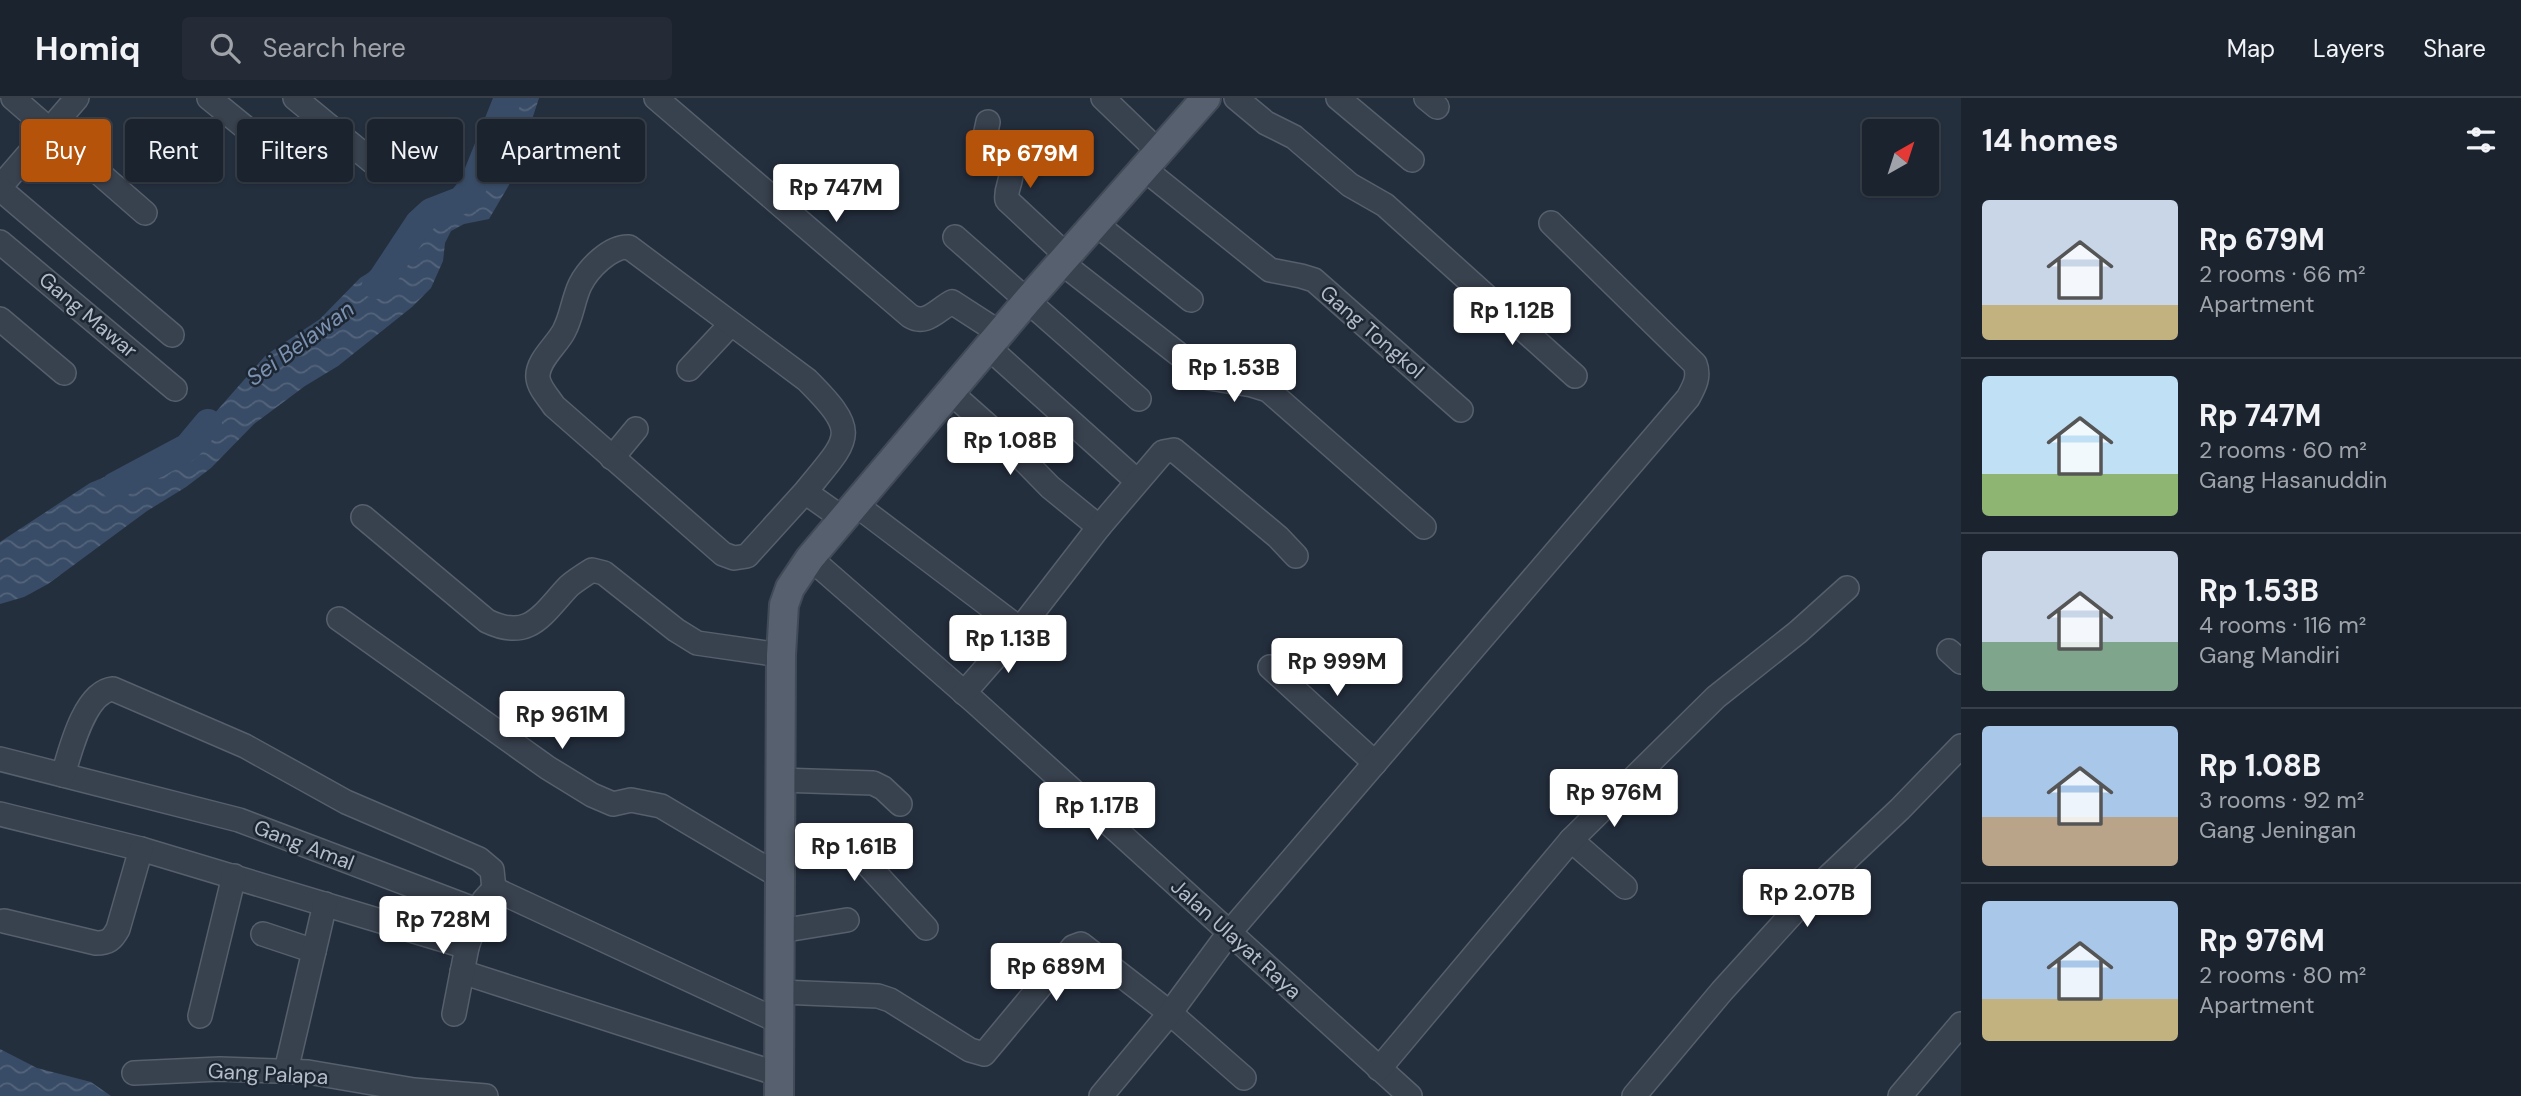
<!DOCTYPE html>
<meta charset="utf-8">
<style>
body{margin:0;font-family:"DM Sans",sans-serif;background:#242b36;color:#f1f3f6;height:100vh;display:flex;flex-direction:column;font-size:26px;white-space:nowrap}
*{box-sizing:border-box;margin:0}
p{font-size:23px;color:#a0a4aa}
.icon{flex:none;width:38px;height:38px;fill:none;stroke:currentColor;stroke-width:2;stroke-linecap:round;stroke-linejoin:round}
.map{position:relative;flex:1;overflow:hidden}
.side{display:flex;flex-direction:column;background:#1b232e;width:560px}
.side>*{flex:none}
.banner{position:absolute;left:21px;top:21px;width:665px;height:63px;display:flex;gap:14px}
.needle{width:46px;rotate:39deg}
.controls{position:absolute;left:1862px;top:21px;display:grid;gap:14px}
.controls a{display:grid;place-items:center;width:77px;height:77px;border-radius:7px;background:#1b232e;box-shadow:0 2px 5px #0004,0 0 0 2px #39404a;font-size:35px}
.price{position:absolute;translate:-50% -60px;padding:0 16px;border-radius:7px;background:#fff;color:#222;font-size:23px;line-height:46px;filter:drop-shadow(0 2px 4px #0008)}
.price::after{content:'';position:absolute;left:50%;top:42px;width:21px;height:16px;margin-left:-10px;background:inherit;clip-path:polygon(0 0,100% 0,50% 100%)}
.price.current{background:#b45309;color:#fff}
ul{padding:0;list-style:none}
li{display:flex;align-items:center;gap:21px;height:175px;padding:0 21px}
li+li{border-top:2px solid #39404a}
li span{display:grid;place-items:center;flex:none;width:196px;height:140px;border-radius:7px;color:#555}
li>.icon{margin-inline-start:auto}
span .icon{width:84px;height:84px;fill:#fffc;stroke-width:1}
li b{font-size:30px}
h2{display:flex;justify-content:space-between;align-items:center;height:84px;padding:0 21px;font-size:30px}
.pill{padding:0 24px;border-radius:7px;background:#1b232e;box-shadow:0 2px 5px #0004,0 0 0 2px #39404a;font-size:24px;line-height:63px}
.pill.current{background:#b45309;color:#fff}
header{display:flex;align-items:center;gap:42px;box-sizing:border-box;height:98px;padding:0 35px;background:#1b232e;border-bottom:2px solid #39404a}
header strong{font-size:33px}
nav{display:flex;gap:38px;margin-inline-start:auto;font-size:24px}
.search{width:490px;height:63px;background:#242b36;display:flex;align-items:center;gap:18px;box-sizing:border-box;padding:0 24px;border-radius:7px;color:#a0a4aa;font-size:26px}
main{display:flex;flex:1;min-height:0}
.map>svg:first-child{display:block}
</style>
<header>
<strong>Homiq</strong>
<div class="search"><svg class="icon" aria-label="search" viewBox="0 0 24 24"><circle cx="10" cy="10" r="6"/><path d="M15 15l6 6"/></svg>Search here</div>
<nav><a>Map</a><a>Layers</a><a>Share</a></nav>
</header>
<main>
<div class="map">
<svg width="1961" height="998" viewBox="0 0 1961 998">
<defs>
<pattern id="water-waves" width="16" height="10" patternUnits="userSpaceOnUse" patternTransform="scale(1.75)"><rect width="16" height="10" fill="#394c67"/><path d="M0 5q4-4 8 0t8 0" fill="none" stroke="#53647b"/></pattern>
</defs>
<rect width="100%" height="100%" fill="#242f3e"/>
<g fill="url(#water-waves)">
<path d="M512,0h27l-26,80 -24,41 -25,5 -13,7 -6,12 -2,18 -12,27 -19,19 -74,59 -33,20 -51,38 -43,44 -25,19 -39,24 -99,73 -24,13 -24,7v-62l90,-59 22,-9 45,-7 20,-11 89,-101 54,-36 40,-41 46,-28 23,-27 40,-24 9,-10 5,-9 -1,-15 18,-22z"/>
<path d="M0,951l37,19 54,14 20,14h-111z"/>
</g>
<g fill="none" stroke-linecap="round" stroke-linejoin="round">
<g stroke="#394c67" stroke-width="28">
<path d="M376,187l6,-6 37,-56 12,-11 31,-12 11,-14 35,-88"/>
<path d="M115,388l73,-39 20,-24"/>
</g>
<g stroke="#565f6c" stroke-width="26">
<g id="minor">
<path d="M13,0l132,115"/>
<path d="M209,0l43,35"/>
<path d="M295,0l85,70"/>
<path d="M656,0l254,218c16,10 27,-6 42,-14l48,31"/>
<path d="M1103,0l56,54"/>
<path d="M1236,0l30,25 28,14 56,48 35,20 190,171"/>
<path d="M1338,0l74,62"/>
<path d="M1426,0l11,9"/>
<path d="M988,24l-3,14c6,11 25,24 26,36 1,10 -6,17 -4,28l60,56"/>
<path d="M1143,70l127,102 31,6 13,4 147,130"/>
<path d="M0,89l77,-89"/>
<path d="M0,91l172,146"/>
<path d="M1096,126l95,76"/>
<path d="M955,139l184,162"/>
<path d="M0,144l175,147"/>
<path d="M1062,165l147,115 43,7 16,5 156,137"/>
<path d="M0,221l64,54"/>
<path d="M988,249l149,134"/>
<path d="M689,271l42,-45"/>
<path d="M950,294l52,46 48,49 49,40"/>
<path d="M612,360l24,-29"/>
<path d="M805,394l-58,64 -13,2 -11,-4 -169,-148c-5,-8 -15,-18 -16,-28 -2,-17 19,-33 26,-47 8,-15 9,-31 16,-46 8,-16 30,-39 49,-38l178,133c54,54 43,57 -2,112l37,26"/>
<path d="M855,406l165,125"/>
<path d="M363,419l124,104c43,21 56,-8 82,-35 7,-6 15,-11 23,-16l12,3 72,57 21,13 84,12"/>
<path d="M810,460l166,145 434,393"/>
<path d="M339,521l209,149 44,27 21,9 18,-4 30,6 118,70"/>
<path d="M1949,553l12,11"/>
<path d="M1270,569l105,96"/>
<path d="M964,595l56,-64 79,-102 64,-75 11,-2 104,87 18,19"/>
<path d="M0,661l239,61 240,91 5,-11 10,-11 284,132"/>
<path d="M63,677c7,-23 21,-83 50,-86l132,57 101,56 133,57 13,11 2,19"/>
<path d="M779,682l94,3 10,5 17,16"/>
<path d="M0,716l141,35 326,98"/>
<path d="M1571,742l54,47"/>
<path d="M780,745l67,4 8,4 71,77"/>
<path d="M4,823l92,22c12,0 16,-3 22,-14l23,-80"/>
<path d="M780,833l67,-11"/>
<path d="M263,836l51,17"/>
<path d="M462,874l316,102"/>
<path d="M780,894l98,4 12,4 80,50 14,4 89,-107 8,-3 89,69 74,65"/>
<path d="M454,916l13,-67 12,-36"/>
<path d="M200,918l34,-140"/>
<path d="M1379,971l192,-229 145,-143 82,-65 49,-44"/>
<path d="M286,973l39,-167"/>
<path d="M134,975l86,-4 88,3 106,18 72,6"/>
<path d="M1101,998l69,-83 59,-80 459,-535c6,-11 12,-21 7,-34l-144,-141"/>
<path d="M1634,998l88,-105 88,-97 90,-85 61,-63"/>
<path d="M1900,998l61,-72"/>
</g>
</g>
<g stroke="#414a57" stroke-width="32">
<path id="major" d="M779,998l2,-441 3,-50 6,-17 20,-30 217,-257 179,-203"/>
</g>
<use href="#minor" stroke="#38414e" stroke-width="23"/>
<use href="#major" stroke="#56606e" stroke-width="28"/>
</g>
<g text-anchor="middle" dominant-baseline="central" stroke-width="5" stroke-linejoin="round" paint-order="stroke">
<g font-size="21" fill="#b4bcc9" stroke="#1d2633">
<text transform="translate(88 217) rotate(40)">Gang Mawar</text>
<text transform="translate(1372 234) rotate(41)">Gang Tongkol</text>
<text transform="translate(304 747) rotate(21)">Gang Amal</text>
<text transform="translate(1236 841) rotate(42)">Jalan Ulayat Raya</text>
<text transform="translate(268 976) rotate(3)">Gang Palapa</text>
</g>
<g font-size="23" font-style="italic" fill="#7c92b1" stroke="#1d2633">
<text transform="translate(300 245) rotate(-36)">Sei Belawan</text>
</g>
</g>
</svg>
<div class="controls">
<a><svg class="needle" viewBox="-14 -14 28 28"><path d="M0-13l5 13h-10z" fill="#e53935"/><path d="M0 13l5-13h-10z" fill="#a0a4aa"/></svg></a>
</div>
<b class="price current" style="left:1030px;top:92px">Rp 679M</b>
<b class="price" style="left:836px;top:126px">Rp 747M</b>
<b class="price" style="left:1512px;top:249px">Rp 1.12B</b>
<b class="price" style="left:1234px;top:306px">Rp 1.53B</b>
<b class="price" style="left:1010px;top:379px">Rp 1.08B</b>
<b class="price" style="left:1008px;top:577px">Rp 1.13B</b>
<b class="price" style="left:1337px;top:600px">Rp 999M</b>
<b class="price" style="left:562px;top:653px">Rp 961M</b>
<b class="price" style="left:1614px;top:731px">Rp 976M</b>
<b class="price" style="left:1097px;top:744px">Rp 1.17B</b>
<b class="price" style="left:854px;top:785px">Rp 1.61B</b>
<b class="price" style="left:1807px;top:831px">Rp 2.07B</b>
<b class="price" style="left:443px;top:858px">Rp 728M</b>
<b class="price" style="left:1056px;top:905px">Rp 689M</b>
<div class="banner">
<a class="pill current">Buy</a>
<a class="pill">Rent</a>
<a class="pill">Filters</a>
<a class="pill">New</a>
<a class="pill">Apartment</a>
</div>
</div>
<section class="side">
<h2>14 homes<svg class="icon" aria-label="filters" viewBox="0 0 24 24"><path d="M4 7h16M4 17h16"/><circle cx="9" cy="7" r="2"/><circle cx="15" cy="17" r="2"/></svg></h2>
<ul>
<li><span style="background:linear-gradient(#c9d6e8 75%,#c2b280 0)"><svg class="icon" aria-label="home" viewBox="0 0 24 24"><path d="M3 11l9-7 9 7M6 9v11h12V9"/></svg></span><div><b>Rp 679M</b><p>2 rooms · 66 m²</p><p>Apartment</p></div></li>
<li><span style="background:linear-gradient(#bfe0f5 70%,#8fb573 0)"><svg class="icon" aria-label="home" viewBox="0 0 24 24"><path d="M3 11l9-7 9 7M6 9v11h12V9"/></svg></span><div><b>Rp 747M</b><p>2 rooms · 60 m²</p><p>Gang Hasanuddin</p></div></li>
<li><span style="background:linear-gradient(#c9d6e8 65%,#7fa58c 0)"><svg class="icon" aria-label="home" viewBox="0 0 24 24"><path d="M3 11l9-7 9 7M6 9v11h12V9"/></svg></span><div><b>Rp 1.53B</b><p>4 rooms · 116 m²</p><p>Gang Mandiri</p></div></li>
<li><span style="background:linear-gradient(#a9c7e8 65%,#b9a48a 0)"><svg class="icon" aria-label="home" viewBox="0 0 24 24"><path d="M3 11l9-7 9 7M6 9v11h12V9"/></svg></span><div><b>Rp 1.08B</b><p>3 rooms · 92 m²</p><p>Gang Jeningan</p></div></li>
<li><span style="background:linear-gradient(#a9c7e8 70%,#c2b280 0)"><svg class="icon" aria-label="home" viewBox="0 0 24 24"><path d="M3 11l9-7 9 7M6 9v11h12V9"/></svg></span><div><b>Rp 976M</b><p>2 rooms · 80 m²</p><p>Apartment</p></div></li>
</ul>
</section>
</main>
